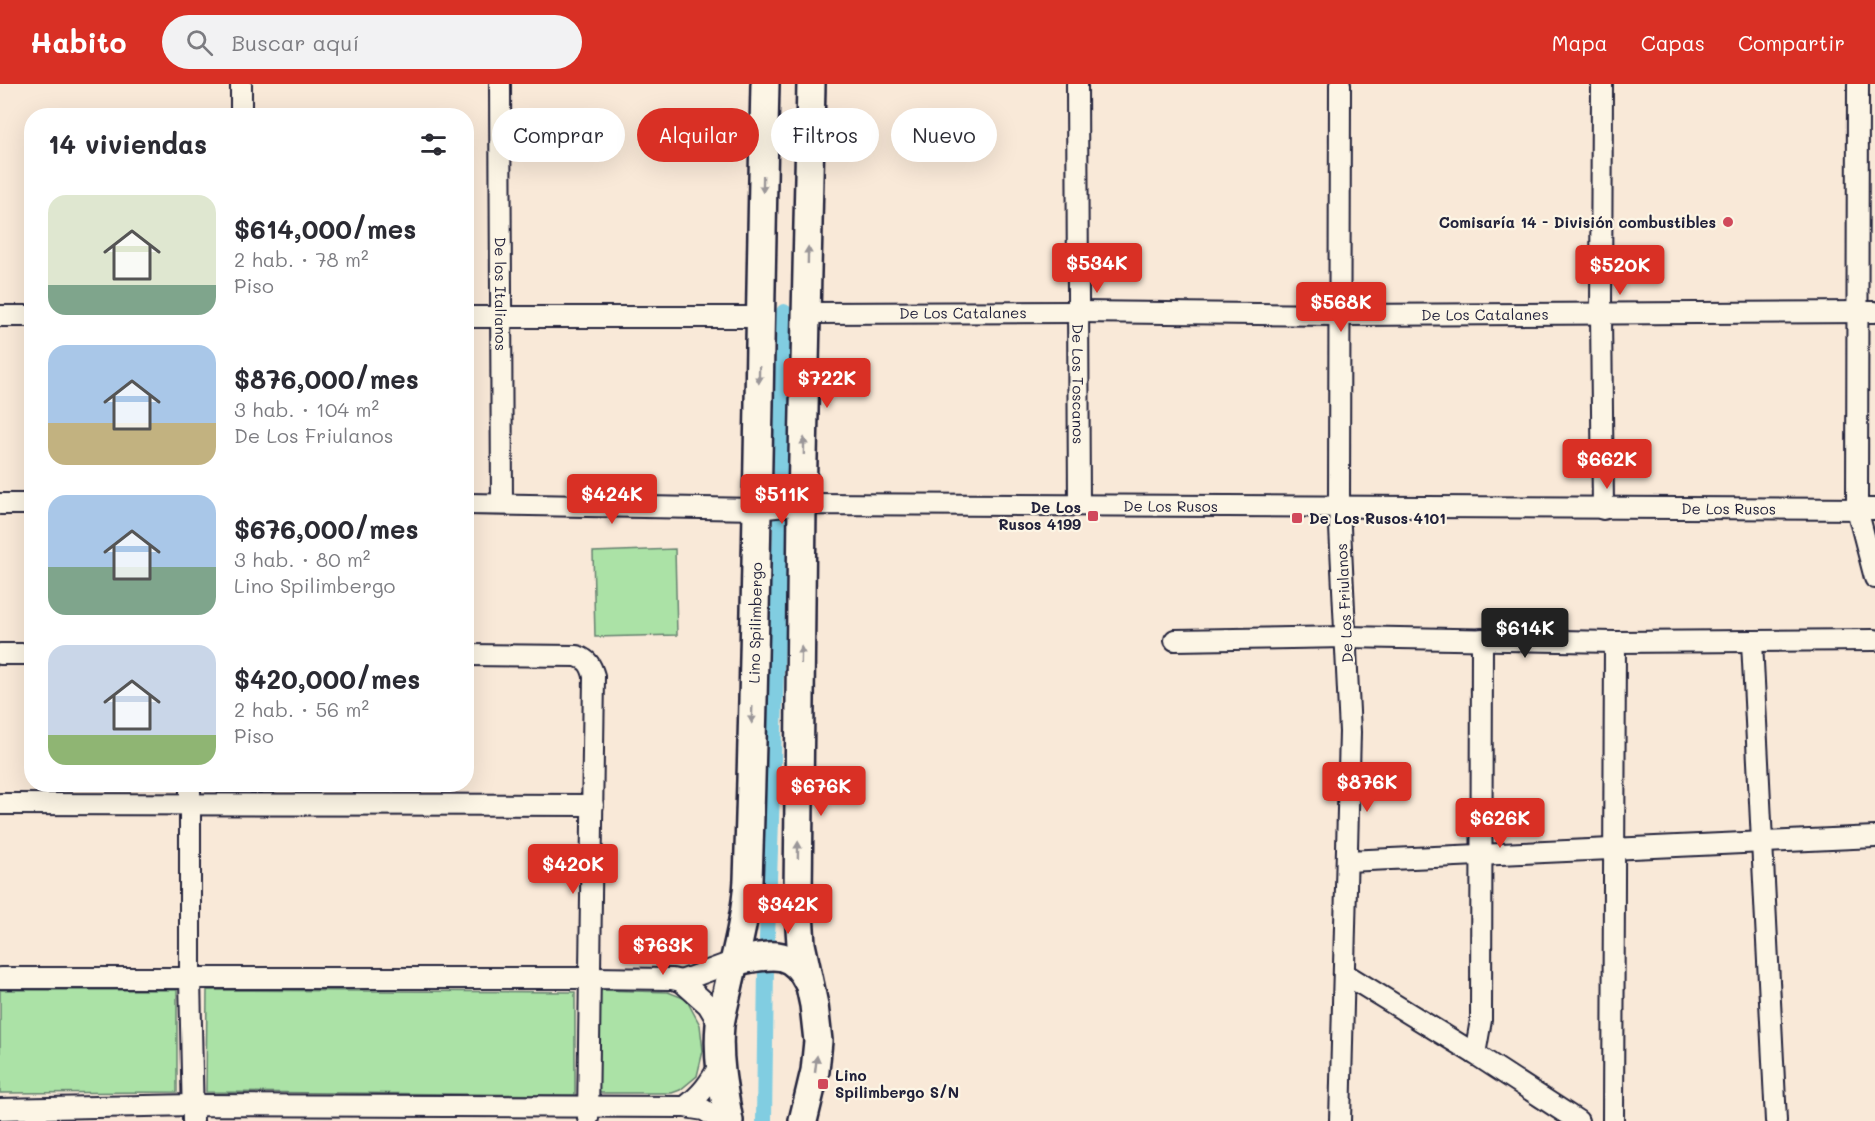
<!DOCTYPE html>
<html lang="es">
<meta charset="utf-8">
<style>
body{margin:0;font-family:Mali,sans-serif;background:#f2f2f3;color:#2b2b33;height:100vh;display:flex;flex-direction:column;font-size:22px;white-space:nowrap}
*{box-sizing:border-box;margin:0}
p{font-size:20px;color:#7c7c81}
.icon{flex:none;width:33px;height:33px;fill:none;stroke:currentColor;stroke-width:2;stroke-linecap:round;stroke-linejoin:round}
.map{position:relative;flex:1;overflow:hidden}
.sheet{position:absolute;left:24px;top:24px;width:450px;height:684px;display:flex;flex-direction:column;background:#fff;border-radius:24px;box-shadow:0 6px 24px #0002}
.sheet>*{flex:none}
.guide{position:absolute;left:492px;top:24px;width:570px;height:54px;display:flex;gap:12px}
.price{position:absolute;translate:-50% -51px;padding:0 14px;border-radius:6px;background:#d93025;color:#fff;font-size:20px;line-height:39px;filter:drop-shadow(0 2px 3px #0008)}
.price::after{content:'';position:absolute;left:50%;top:36px;width:18px;height:14px;margin-left:-9px;background:inherit;clip-path:polygon(0 0,100% 0,50% 100%)}
.price.current{background:#222;color:#fff}
ul{padding:0;list-style:none}
li{display:flex;align-items:center;gap:18px;height:150px;padding:0 24px}
li span{display:grid;place-items:center;flex:none;width:168px;height:120px;border-radius:18px;color:#555}
li>.icon{margin-inline-start:auto}
span .icon{width:72px;height:72px;fill:#fffc;stroke-width:1}
li b{font-size:26px}
h2{display:flex;justify-content:space-between;align-items:center;height:72px;padding:0 24px;font-size:26px}
.pill{padding:0 21px;border-radius:27px;background:#fff;box-shadow:0 6px 24px #0002;font-size:21px;line-height:54px}
.pill.current{background:#d93025;color:#fff}
header{display:flex;align-items:center;gap:36px;box-sizing:border-box;height:84px;padding:0 30px;background:#d93025;color:#fff}
header strong{font-size:28px}
nav{display:flex;gap:33px;margin-inline-start:auto;font-size:21px}
.search{width:420px;height:54px;background:#f2f2f3;display:flex;align-items:center;gap:15px;box-sizing:border-box;padding:0 21px;border-radius:33px;color:#7c7c81;font-size:22px}
.map>svg:first-child{display:block}
</style>
<header>
<strong>Habito</strong>
<div class="search"><svg class="icon" aria-label="search" viewBox="0 0 24 24"><circle cx="10" cy="10" r="6"/><path d="M15 15l6 6"/></svg>Buscar aquí</div>
<nav><a>Mapa</a><a>Capas</a><a>Compartir</a></nav>
</header>
<div class="map">
<svg width="1875" height="1037" viewBox="0 0 1875 1037">
<rect width="100%" height="100%" fill="#f9e9d8"/>
<filter id="ink" filterUnits="userSpaceOnUse"><feTurbulence type="fractalNoise" baseFrequency=".0167" numOctaves="2"/><feDisplacementMap in="SourceGraphic" scale="12" xChannelSelector="R" yChannelSelector="G"/><feConvolveMatrix kernelMatrix="1 2 1 2 8 2 1 2 1" color-interpolation-filters="sRGB"/></filter>
<g filter="url(#ink)">
<g fill="#abe2a6" stroke="#668270" stroke-width="1.5">
<path d="M675,465l2,86 -82,2 -2,-85z"/>
<path d="M0,906h177v102l-177,1z"/>
<path d="M207,906l368,2v103l-369,-3z"/>
<path d="M599,906l69,2 18,7 14,26 3,26 -6,25 -17,14 -8,3h-75z"/>
</g>
<g fill="none" stroke-linecap="round" stroke-linejoin="round">
<g stroke="#81cde1" stroke-width="16">
<path d="M781,409l3,-181"/>
<path d="M767,855l14,-418"/>
<path d="M764,1037l2,-154"/>
</g>
<g stroke="#22223b" stroke-width="24">
<g id="minor">
<path d="M241,0v32"/>
<path id="s1" d="M500,0l2,420"/>
<path id="s2" d="M1077,0l2,421"/>
<path d="M1602,0l-1,229 2,196"/>
<path d="M1858,0l-1,425 18,69"/>
<path id="s3" d="M807,229l271,-1 261,3 536,-3"/>
<path d="M0,232h32"/>
<path d="M466,233h294"/>
<path d="M0,420h32"/>
<path id="s4" d="M466,420l292,5 44,-5 1073,5"/>
<path d="M1175,556l171,-3 269,5 260,-2"/>
<path d="M1752,558l24,479"/>
<path d="M0,570h32"/>
<path d="M466,571l111,1c11,4 14,9 17,20l-6,442"/>
<path d="M190,700v194l3,143"/>
<path d="M0,720l593,1"/>
<path d="M1347,777l528,-24"/>
<path d="M1345,890l130,80 103,67"/>
<path d="M0,894h590l82,1 9,2"/>
<path d="M720,941l-12,-20 -27,-24 54,-20"/>
<path d="M1475,970l6,-34 1,-381"/>
<path d="M720,980c-10,19 -18,30 -35,43l19,3 17,11"/>
<path d="M0,1025l193,-4 492,2"/>
<path d="M1340,1037l10,-389 -11,-225 1,-423"/>
<path d="M1613,1037l2,-479"/>
</g>
</g>
<g stroke="#22223b" stroke-width="32">
<g id="secondary">
<path d="M735,877c32,-5 56,-15 73,21"/>
<path id="s5" d="M729,1037c-6,-32 -12,-64 -9,-96 2,-14 6,-27 9,-41 8,-35 17,-69 19,-104 9,-265 11,-531 17,-796"/>
<path d="M803,1037l12,-50 3,-30 -4,-36 -13,-61 -3,-47 4,-393 9,-420"/>
</g>
</g>
<use href="#minor" stroke="#fcf5e5" stroke-width="20"/>
<use href="#secondary" stroke="#fcf5e5" stroke-width="27"/>
</g>
<defs><path id="oneway-solid" d="M-6-.8H1V-3.2L6.5 0L1 3.2V.8H-6Z" transform="scale(1.5)"/></defs>
<g fill="#9a9698">
<use href="#oneway-solid" transform="translate(763 100) rotate(91)"/>
<use href="#oneway-solid" transform="translate(808 171) rotate(-89)"/>
<use href="#oneway-solid" transform="translate(759 291) rotate(91)"/>
<use href="#oneway-solid" transform="translate(804 362) rotate(-89)"/>
<use href="#oneway-solid" transform="translate(801 571) rotate(-89)"/>
<use href="#oneway-solid" transform="translate(752 631) rotate(92)"/>
<use href="#oneway-solid" transform="translate(798 766) rotate(-89)"/>
<use href="#oneway-solid" transform="translate(816 980) rotate(-83)"/>
</g>
</g>
<g fill="#d1495b" stroke="#fcf5e5" stroke-width="2">
<circle cx="1728" cy="138" r="6"/>
<rect x="1087" y="426" width="12" height="12" rx="3"/>
<rect x="1291" y="428" width="12" height="12" rx="3"/>
<rect x="817" y="994" width="12" height="12" rx="3"/>
</g>
<g text-anchor="middle" dominant-baseline="central" stroke-width="4.5" stroke-linejoin="round" paint-order="stroke">
<g font-size="15" font-weight="bold" fill="#22223b" stroke="#fcf5e5" text-anchor="end">
<text x="1716" y="138">Comisaría 14 - División combustibles</text>
<text x="1081" y="423">De Los<tspan x="1081" dy="17">Rusos 4199</tspan></text>
<text x="1309" y="434" text-anchor="start">De Los Rusos 4101</text>
<text x="835" y="991" text-anchor="start">Lino<tspan x="835" dy="17">Spilimbergo S/N</tspan></text>
</g>
<g font-size="15" fill="#22223b" stroke="#fcf5e5">
<text stroke="none"><textPath href="#s1" startOffset="210">De los Italianos</textPath></text>
<text stroke="none"><textPath href="#s3" startOffset="156">De Los Catalanes</textPath></text>
<text stroke="none"><textPath href="#s3" startOffset="678">De Los Catalanes</textPath></text>
<text stroke="none"><textPath href="#s2" startOffset="300">De Los Toscanos</textPath></text>
<text stroke="none"><textPath href="#s4" startOffset="705">De Los Rusos</textPath></text>
<text stroke="none"><textPath href="#s4" startOffset="1263">De Los Rusos</textPath></text>
<text transform="translate(1344 519) rotate(-93)">De Los Friulanos</text>
<text stroke="none"><textPath href="#s5" startOffset="502">Lino Spilimbergo</textPath></text>
</g>
</g>
</svg>
<b class="price" style="left:1097px;top:210px">$534K</b>
<b class="price" style="left:1620px;top:212px">$520K</b>
<b class="price" style="left:1341px;top:249px">$568K</b>
<b class="price" style="left:827px;top:325px">$722K</b>
<b class="price" style="left:1607px;top:406px">$662K</b>
<b class="price" style="left:612px;top:441px">$424K</b>
<b class="price" style="left:782px;top:441px">$511K</b>
<b class="price current" style="left:1525px;top:575px">$614K</b>
<b class="price" style="left:1367px;top:729px">$876K</b>
<b class="price" style="left:821px;top:733px">$676K</b>
<b class="price" style="left:1500px;top:765px">$626K</b>
<b class="price" style="left:573px;top:811px">$420K</b>
<b class="price" style="left:788px;top:851px">$342K</b>
<b class="price" style="left:663px;top:892px">$763K</b>
<div class="guide">
<a class="pill">Comprar</a>
<a class="pill current">Alquilar</a>
<a class="pill">Filtros</a>
<a class="pill">Nuevo</a>
</div>
<section class="sheet">
<h2>14 viviendas<svg class="icon" aria-label="filters" viewBox="0 0 24 24"><path d="M4 7h16M4 17h16"/><circle cx="9" cy="7" r="2"/><circle cx="15" cy="17" r="2"/></svg></h2>
<ul>
<li><span style="background:linear-gradient(#dfe7d0 75%,#7fa58c 0)"><svg class="icon" aria-label="home" viewBox="0 0 24 24"><path d="M3 11l9-7 9 7M6 9v11h12V9"/></svg></span><div><b>$614,000/mes</b><p>2 hab. · 78 m²</p><p>Piso</p></div></li>
<li><span style="background:linear-gradient(#a9c7e8 65%,#c2b280 0)"><svg class="icon" aria-label="home" viewBox="0 0 24 24"><path d="M3 11l9-7 9 7M6 9v11h12V9"/></svg></span><div><b>$876,000/mes</b><p>3 hab. · 104 m²</p><p>De Los Friulanos</p></div></li>
<li><span style="background:linear-gradient(#a9c7e8 60%,#7fa58c 0)"><svg class="icon" aria-label="home" viewBox="0 0 24 24"><path d="M3 11l9-7 9 7M6 9v11h12V9"/></svg></span><div><b>$676,000/mes</b><p>3 hab. · 80 m²</p><p>Lino Spilimbergo</p></div></li>
<li><span style="background:linear-gradient(#c9d6e8 75%,#8fb573 0)"><svg class="icon" aria-label="home" viewBox="0 0 24 24"><path d="M3 11l9-7 9 7M6 9v11h12V9"/></svg></span><div><b>$420,000/mes</b><p>2 hab. · 56 m²</p><p>Piso</p></div></li>
</ul>
</section>
</div>
